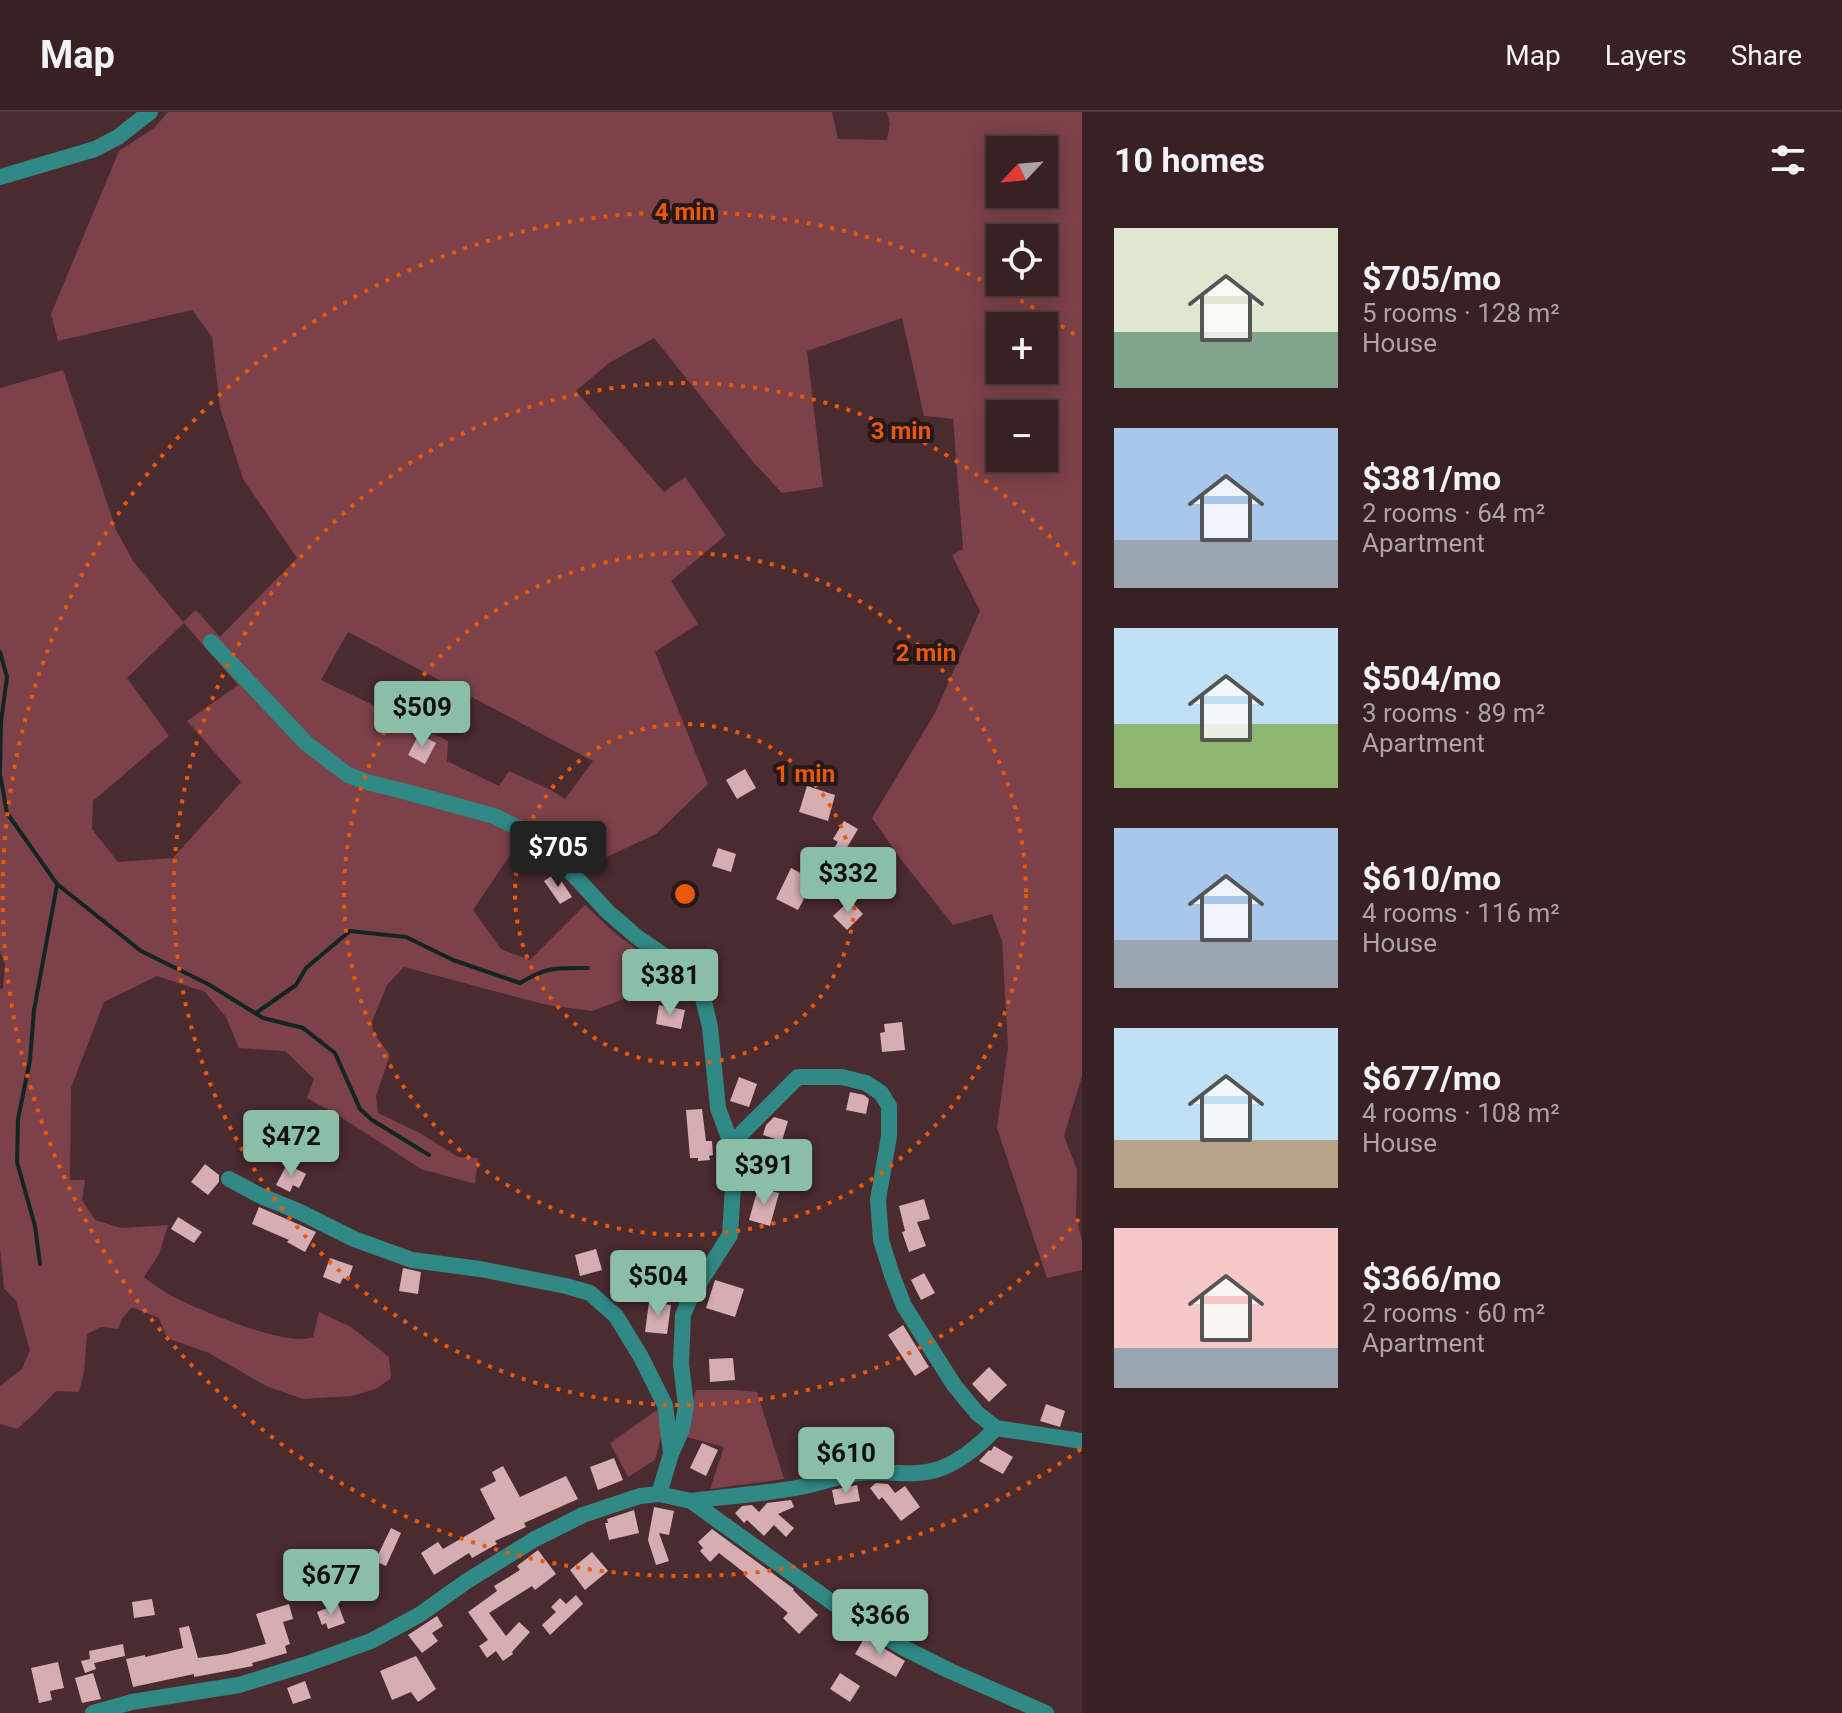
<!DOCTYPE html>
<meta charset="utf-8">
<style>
body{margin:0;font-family:Roboto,sans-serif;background:#3f282b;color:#f1f3f6;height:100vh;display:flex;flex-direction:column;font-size:30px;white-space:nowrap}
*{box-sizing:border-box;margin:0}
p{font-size:26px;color:#aba3a6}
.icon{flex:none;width:44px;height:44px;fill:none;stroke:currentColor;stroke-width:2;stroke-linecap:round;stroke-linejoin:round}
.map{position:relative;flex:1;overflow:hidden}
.details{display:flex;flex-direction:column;background:#382023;width:760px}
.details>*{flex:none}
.needle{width:52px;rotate:244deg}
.tools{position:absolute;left:986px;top:24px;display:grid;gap:16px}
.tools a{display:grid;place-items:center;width:72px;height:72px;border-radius:0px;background:#382023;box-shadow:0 4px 20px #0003,0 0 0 2px #523e41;font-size:40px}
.price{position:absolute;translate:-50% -68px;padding:0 18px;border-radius:8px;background:#8abfa5;color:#111;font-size:26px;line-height:52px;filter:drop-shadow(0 2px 4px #0008)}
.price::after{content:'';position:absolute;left:50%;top:48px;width:24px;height:18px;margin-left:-12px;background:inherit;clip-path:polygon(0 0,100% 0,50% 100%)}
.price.on{background:#222;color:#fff}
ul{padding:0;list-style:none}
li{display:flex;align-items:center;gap:24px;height:200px;padding:0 32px}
li span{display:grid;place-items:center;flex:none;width:224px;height:160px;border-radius:0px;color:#555}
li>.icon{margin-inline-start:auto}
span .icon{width:96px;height:96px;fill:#fffc;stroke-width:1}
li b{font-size:34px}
h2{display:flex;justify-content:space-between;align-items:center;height:96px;padding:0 32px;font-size:34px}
header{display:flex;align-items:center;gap:48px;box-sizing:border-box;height:112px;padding:0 40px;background:#382023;border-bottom:2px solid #523e41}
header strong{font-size:38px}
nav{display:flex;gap:44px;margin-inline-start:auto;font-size:28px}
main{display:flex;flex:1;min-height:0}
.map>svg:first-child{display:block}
</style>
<header>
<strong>Map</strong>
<nav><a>Map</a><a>Layers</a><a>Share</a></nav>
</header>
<main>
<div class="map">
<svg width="1082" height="1601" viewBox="0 0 1082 1601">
<rect width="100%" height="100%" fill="#4a2b2f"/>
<g fill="#7c4149" fill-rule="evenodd">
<path d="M168,0h664l6,27 49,1 3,-16 -3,-12h195v964l-18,60 13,34 -1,47 6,23v30l-35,8 -50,-150 11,-81 -6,-106 -10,-27 -39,11 -50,-63 -31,-44 63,-105 45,-102 -28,-56 11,-6 -10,-130 -29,-3 -22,-98 -95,33 16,136 -41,6 -28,-30 -100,-125 -45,25 -33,28 88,101 21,-15 41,58 -55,46 27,43 -43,28 53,132 -52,50 -75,35 -39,-38 -21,8 -48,71 28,39 29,11 55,-55 33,31 29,20 -23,43 -32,12 -45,-6 -143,-38 -17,18 -15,37 1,10 17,23 -14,41 2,17 42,20 38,24 20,1 -3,26 -54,-15 -82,-53 -32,-18 7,-19 -29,-28 -46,-3 -13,-31 -21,-25 -48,-16 -53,26 -33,86 -1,92h15l-3,20 13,20 26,8 47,-3 -9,29 -15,23c8,6 17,13 26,18 27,14 116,53 143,42l6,-25 32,15 38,30 2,21 -15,11 -24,7 -49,3 -37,-13 -57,-33 -42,-15 -8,-20 -27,-11 -11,13 -2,9 -18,-2 -14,7 -3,38 -5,20 -23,-1 -21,22 -18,16 -17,-5v-38l22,-17 8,-19 -14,-49 -12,-13 -4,-40v-259l3,-1 2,-24 -5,-12v-564l63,-18 53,160 17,31 50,61 13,-12 24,27 77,-79 -54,-79 -23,-71 -8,-71 -20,-27 -134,31 -7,-27 68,-163 35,-23zM1000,38h44v44h-44zM1000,126h44v44h-44zM1000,214h44v44h-44zM1000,302h44v44h-44zM184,511l54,62 -51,36 54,61 -68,76 -55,4 -26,-33 1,-28 76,-65 -42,-58zM348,520l245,129 -28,38 -14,-9 -42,-19 -10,15 -52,-25 1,-20 -127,-61z"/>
<path d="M696,1278h41l20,2 27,87 -74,10 14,-42 -41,-11z"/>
<path d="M657,1298l5,23 -7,27 -27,17 -18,-34z"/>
</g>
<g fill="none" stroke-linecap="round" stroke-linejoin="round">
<g stroke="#122523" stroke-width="4">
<path d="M0,540l7,25 -6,45 -1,50"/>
<path d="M0,662l7,39 50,71 84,67 67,33 55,34 40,10 32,25 25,56 12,11 57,35"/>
<path d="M256,901l40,-28 10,-17 44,-37 56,6 47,23 67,23c28,-17 36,-15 68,-15"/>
<path d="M40,1152l-5,-38 -18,-64 1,-43 12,-59 4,-50 23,-125"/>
</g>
</g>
<g fill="#d5aeb2">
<path d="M419,622l17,9 -11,21 -17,-9z"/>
<path d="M745,657l11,19 -19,11 -11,-19z"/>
<path d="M807,674l28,9 -7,26 -29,-9z"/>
<path d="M844,709l14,8 -16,27 -10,-5 6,-9 -5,-3z"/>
<path d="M718,736l18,6 -5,18 -19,-6z"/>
<path d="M791,756l23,12 -16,30 -22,-11z"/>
<path d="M556,761l16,24 -12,7 -16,-23z"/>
<path d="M850,788l13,14 -16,16 -14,-14z"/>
<path d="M659,893l26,5 -4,19 -25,-5z"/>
<path d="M902,910l3,28 -23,2 -2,-19 5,-1 -1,-8z"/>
<path d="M739,965l18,7 -8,23 -19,-6z"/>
<path d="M850,980l14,3 5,4 -3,15 -20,-4z"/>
<path d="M702,997l4,32h6l1,14 -4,1 1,4 -12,1v-3h-8l-4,-48z"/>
<path d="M774,1005l14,4 -6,20 -19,-6 3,-10z"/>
<path d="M205,1052l14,11v7l-11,13 -17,-13z"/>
<path d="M287,1052l19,10 -7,14 -6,-3 -3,7 -14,-7z"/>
<path d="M758,1076l21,5 -9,33 -21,-6z"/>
<path d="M924,1087l6,20 -13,3 9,24 -17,6 -7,-20 3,-1 -6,-25z"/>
<path d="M259,1095l57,25 -11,20 -18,-10 2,-2 -37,-16z"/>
<path d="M178,1105l24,15 -8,11 -23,-14z"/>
<path d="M596,1137l6,21 -22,6 -5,-21z"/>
<path d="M330,1146l23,8 -5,14 -5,-2 -3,6 -17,-7z"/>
<path d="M657,1149l21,13 -12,19 -21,-13z"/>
<path d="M403,1156l18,4 -3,22 -19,-3z"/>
<path d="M924,1161l11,20 -14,7 -10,-20z"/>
<path d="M715,1168l29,9 -9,28 -29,-9z"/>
<path d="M649,1190l22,3 -4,29 -22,-2z"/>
<path d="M903,1213l26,42 -14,9 -27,-41z"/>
<path d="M733,1246l2,22 -25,2 -1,-23z"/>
<path d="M989,1255l18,18 -18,17 -17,-18z"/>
<path d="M1046,1292l19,7 -5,16 -20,-6z"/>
<path d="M702,1331l16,7 -12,26 -16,-8z"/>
<path d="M994,1334l19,11 -10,17 -24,-13 10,-11 2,1z"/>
<path d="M614,1346l9,22 -25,10 -8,-23z"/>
<path d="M503,1354l17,31 46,-21 12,23 -54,24 2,4 -31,14 2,3 -25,14 -3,-5 -35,22 -13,-22 17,-11 5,7 52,-30 -15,-30 16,-8 -4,-9z"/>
<path d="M876,1371l12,1 7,9 10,-7 15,21 -19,14 -19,-24 -3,3 -9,-12z"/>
<path d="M857,1373l3,16 -25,4 -3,-15z"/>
<path d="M791,1388l3,7 -16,7 16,14 -8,9 -12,-12 -10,11 -17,-16 -3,3 -9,-10 7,-7 10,-1 7,7 8,-9z"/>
<path d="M654,1395l20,4 -5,24 -10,-2 10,28 -13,4 -8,-25z"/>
<path d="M634,1398l5,23 -30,7 -4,-17h3l-1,-4z"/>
<path d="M391,1416l10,5 -15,33 -11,-5z"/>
<path d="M712,1417l82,60 -1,1 25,25 -19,19 -16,-16 5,-5 -43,-37 1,-2 -27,-21 -9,9 -10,-11 3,-3 -5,-6z"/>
<path d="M538,1438l18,24 -21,16 -3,-4 -43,27 17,23 13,-14 11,10 -18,20 1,2 -10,7 -7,-10 -9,7 -8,-12 9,-6 -20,-28 29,-21 -3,-5 26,-16 -3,-4z"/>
<path d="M592,1440l16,19 -23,19 -15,-20z"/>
<path d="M576,1483l7,9 -33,31 -8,-10 14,-13 -5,-5 9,-9 6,6z"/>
<path d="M152,1487l3,16 -21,3 -2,-16z"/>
<path d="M289,1492l4,15 -10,3 7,22 -5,2 2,7 -35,10 1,3 -21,4 -38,7v-3l-61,13 -7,-28 19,-4v2l38,-9 -4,-20 10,-2 9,32 29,-4 39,-10 -10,-30z"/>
<path d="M338,1492l7,19 -17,6 -2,-6 -4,2 -5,-13z"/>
<path d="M437,1504l6,10 -11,7 6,8 -16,12 -14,-18z"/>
<path d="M865,1525l40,24 -9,16 -41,-23z"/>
<path d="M123,1532l2,12 -31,7 2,6 -11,4 -4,-12 9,-2 -1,-8z"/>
<path d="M416,1544l20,33 -18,13 -7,-10 -19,8 -12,-29z"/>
<path d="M58,1550l6,26 -14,3 2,9 -13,3 -8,-35z"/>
<path d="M93,1561l8,26 -19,4 -7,-25z"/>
<path d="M840,1561l20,13 -10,16 -20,-13z"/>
<path d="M305,1569l6,17 -18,6 -6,-16z"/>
</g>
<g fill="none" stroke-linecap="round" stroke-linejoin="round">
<g stroke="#308985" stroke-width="16">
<path d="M0,65l95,-28 23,-12 32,-25"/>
<path d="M211,530l95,101 42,32 22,8 33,8 91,25 33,16 40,36 41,44 29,25 39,27 27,34 7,29 8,81 14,38"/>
<path d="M229,1067l32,17 39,16 54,27 58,21 68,9 86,17 24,7 26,23 25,41 24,48 6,48"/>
<path d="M659,1382l12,-40 11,-25 4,-23 -5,-42 2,-49 8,-19 39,-61 3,-48 -1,-41 11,-14 55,-55h44l24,6 15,10 8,13v30l-11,64 3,40 11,35 12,31 50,79 23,28 19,15 86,13"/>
<path d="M691,1389c37,-5 74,-7 110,-14 20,-4 40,-12 61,-14 24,-3 50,4 74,-3 23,-7 43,-24 60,-42"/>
<path d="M93,1601l39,-11 107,-17 68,-21 64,-23 48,-26 48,-34 68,-42 48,-24 57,-19 19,-2 32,7 142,102 69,44 48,24 96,42"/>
</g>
</g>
<g fill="none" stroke="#e8590c" stroke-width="4" stroke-dasharray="4 8">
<circle cx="685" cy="782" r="170"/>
<circle cx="685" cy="782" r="341"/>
<path d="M1079 1107A511 511 0 1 1 1079 457"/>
<path d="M1081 1337A682 682 0 1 1 1081 227"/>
</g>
<circle cx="685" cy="782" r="12" fill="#e8590c" stroke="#26181a" stroke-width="4"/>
<g font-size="24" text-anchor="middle" font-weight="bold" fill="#e8590c" stroke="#26181a" stroke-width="8" stroke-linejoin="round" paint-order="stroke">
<text x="685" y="108">4 min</text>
<text x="901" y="327">3 min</text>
<text x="926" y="549">2 min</text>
<text x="805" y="670">1 min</text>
</g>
</svg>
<div class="tools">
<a><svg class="needle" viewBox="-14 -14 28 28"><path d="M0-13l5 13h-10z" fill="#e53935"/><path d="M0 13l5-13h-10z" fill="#aba3a6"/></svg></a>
<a><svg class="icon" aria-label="locate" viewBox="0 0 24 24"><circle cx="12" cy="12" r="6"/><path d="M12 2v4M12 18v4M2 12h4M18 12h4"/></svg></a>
<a>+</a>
<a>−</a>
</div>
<b class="price" style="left:422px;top:637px">$509</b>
<b class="price on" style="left:558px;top:777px">$705</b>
<b class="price" style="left:848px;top:803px">$332</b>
<b class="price" style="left:670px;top:905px">$381</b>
<b class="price" style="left:291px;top:1066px">$472</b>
<b class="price" style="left:764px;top:1095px">$391</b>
<b class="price" style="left:658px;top:1206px">$504</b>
<b class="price" style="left:846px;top:1383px">$610</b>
<b class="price" style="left:331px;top:1505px">$677</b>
<b class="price" style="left:880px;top:1545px">$366</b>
</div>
<section class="details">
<h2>10 homes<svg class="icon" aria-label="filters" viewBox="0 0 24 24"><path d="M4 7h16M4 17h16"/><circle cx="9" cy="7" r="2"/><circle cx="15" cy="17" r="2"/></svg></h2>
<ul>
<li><span style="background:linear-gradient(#dfe7d0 65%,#7fa58c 0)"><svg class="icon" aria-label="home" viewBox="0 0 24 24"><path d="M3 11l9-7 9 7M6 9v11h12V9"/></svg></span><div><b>$705/mo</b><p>5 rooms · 128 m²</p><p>House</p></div></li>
<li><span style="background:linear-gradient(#a9c7e8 70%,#9aa5b1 0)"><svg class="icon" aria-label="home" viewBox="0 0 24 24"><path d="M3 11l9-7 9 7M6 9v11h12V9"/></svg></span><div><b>$381/mo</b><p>2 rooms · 64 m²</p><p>Apartment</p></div></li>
<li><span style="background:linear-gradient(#bfe0f5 60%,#8fb573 0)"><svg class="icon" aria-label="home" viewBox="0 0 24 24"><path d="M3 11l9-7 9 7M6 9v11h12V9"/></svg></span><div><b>$504/mo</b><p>3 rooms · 89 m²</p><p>Apartment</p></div></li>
<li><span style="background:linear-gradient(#a9c7e8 70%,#9aa5b1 0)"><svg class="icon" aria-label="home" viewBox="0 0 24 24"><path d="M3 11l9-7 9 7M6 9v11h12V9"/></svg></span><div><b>$610/mo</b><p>4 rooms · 116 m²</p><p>House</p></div></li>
<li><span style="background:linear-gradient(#bfe0f5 70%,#b9a48a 0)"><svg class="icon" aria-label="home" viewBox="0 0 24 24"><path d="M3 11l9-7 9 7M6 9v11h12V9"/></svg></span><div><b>$677/mo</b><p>4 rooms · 108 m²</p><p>House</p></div></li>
<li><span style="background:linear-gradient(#f6c9c9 75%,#9aa5b1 0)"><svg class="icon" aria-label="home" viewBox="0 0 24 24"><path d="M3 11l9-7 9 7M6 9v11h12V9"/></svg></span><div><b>$366/mo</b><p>2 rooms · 60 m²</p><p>Apartment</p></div></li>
</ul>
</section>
</main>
